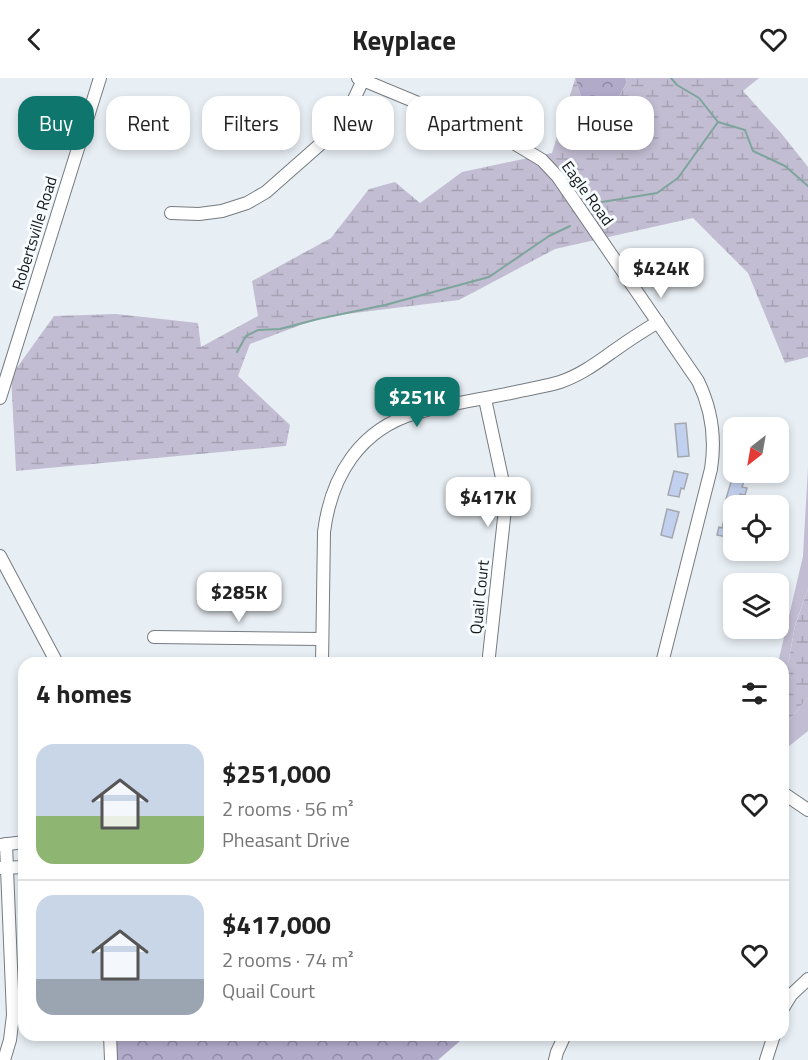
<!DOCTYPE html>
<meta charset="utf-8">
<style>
body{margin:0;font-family:"Titillium Web",sans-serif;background:#f6f6f6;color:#222;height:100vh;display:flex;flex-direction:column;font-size:22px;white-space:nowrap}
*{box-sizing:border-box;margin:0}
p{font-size:20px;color:#767676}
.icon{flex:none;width:33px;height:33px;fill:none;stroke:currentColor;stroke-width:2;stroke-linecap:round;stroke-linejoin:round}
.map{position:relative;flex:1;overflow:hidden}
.sheet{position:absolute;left:18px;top:579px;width:771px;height:384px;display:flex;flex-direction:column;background:#fff;border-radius:18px;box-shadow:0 3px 9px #0003}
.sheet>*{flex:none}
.banner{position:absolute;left:18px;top:18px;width:772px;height:54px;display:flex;gap:12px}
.needle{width:39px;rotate:211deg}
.tools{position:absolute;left:723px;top:339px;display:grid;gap:12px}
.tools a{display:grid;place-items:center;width:66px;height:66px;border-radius:12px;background:#fff;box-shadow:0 3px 9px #0003;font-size:30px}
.price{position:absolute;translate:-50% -51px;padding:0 14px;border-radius:12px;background:#fff;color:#222;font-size:20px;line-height:39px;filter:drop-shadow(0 2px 3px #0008)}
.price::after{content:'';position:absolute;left:50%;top:36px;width:18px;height:14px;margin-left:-9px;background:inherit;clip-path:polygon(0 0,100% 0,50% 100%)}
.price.current{background:#0f766e;color:#fff}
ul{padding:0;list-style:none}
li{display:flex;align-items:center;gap:18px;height:150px;padding:0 18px}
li+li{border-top:2px solid #e0e0e0}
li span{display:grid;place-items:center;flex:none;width:168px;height:120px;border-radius:18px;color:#555}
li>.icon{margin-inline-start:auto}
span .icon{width:72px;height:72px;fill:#fffc;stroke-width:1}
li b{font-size:26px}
h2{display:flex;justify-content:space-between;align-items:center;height:72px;padding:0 18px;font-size:26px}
.pill{padding:0 21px;border-radius:18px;background:#fff;box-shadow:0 3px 9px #0003;font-size:21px;line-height:54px}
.pill.current{background:#0f766e;color:#fff}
header{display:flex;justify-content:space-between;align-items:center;height:78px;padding:0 18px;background:#fff;font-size:27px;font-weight:700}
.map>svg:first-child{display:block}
</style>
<header><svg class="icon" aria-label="back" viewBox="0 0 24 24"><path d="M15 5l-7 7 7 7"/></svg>Keyplace<svg class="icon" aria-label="heart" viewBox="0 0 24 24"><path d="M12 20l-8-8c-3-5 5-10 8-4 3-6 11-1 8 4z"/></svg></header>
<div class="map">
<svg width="808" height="982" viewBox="0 0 808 982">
<defs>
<pattern id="forest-crowns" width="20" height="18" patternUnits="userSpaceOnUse" patternTransform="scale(1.5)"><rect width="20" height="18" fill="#b1aac9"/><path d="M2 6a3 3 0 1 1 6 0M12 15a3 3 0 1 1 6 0" fill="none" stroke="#8f89a2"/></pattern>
<pattern id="wetland-marsh" width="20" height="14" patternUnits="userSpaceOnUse" patternTransform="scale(1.5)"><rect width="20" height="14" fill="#c2bdd2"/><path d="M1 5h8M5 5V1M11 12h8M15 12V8" fill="none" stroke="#a6a2b4"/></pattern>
</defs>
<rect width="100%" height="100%" fill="#e8eff4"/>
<g fill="#c2bdd2">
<path d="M808,389v122l-13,36 -12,67v-29h-5l25,-107z"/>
<path d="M808,619v34l-25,20v-23z"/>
</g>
<g fill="url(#forest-crowns)">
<path d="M575,0h50l2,4 -15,27 -25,7z"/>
<path d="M116,957h351l-29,25h-322z"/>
</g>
<g fill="url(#wetland-marsh)">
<path d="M625,0h134l-16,13 38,42 27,34v190l-23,6 -37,-90 -55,-55 -138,31 -96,51 -137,17 -72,27 -12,32 52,49 -4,21 -270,25 -5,-95 43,-60 62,-2 82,9 3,24 57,-31 -6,-35 79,-43 38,-49 26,-7 25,21 42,-31 90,-19 23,-74 13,37 24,-7 15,-27z"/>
<path d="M808,511v108l-25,31v-36l12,-66z"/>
</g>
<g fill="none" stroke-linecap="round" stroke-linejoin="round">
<g stroke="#7da59b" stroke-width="2">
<path d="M671,0l6,7 22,13 19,24 27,8 8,21 32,15 23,20"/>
<path d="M602,124l55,-9 21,-15 40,-56"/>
<path d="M237,274l9,-16 12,-6 22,-1 38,-10 67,-14 104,-28 60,-41 21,-10"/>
</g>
</g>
<g fill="#c2d0ef" stroke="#a4a7ae" stroke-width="1.5">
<path d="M686,345l3,33 -11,1 -3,-33z"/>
<path d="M674,393l14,3 -4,15 -3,-1 -2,9 -11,-2z"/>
<path d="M734,394l12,3 -4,12 5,1 -2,7 -5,-1 -2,7 -12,-2z"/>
<path d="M667,431l12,3 -7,26 -11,-3z"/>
<path d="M726,434l8,1v17l-3,8 -14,-3 2,-8 3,1z"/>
</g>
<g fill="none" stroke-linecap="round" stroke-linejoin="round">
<g stroke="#757b80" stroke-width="14">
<g id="minor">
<path d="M358,0l154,64 30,18 16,17 140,204c14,29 18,57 13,88l-49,194"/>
<path d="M171,135l28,1 23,-3 25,-8 19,-11 67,-59 14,-19 16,-34"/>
<path d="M0,320l100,-320"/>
<path d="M485,321l17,79 3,31 -16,147"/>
<path d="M0,478l57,107"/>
<path d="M154,559l168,2"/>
<path d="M322,585l2,-131c7,-56 36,-103 92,-119 34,-10 70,-14 104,-22 13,-3 27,-5 40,-9 21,-7 38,-20 55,-32 14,-10 28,-19 43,-28"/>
<path d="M783,715l25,17"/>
<path d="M0,767l24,-3"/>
<path d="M1,790l23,-1"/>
<path d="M783,930l8,-13 17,-16"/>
<path d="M110,957l1,25"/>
<path d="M4,982l6,-20 3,-25 -7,-171"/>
<path d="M555,982l2,-8 8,-17"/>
<path d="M766,982l8,-25"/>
</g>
</g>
<use href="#minor" stroke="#fff" stroke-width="12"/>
</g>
<g text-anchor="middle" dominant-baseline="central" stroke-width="6" stroke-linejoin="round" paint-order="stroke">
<g font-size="16" fill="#151719" stroke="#f7fcff">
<text transform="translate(588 115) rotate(54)">Eagle Road</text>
<text transform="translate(34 155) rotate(-73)">Robertsville Road</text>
<text transform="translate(479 519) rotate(-84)">Quail Court</text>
</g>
</g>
</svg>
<div class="tools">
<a><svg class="needle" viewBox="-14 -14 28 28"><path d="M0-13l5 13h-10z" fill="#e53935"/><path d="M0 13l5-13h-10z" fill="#767676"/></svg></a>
<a><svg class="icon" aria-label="locate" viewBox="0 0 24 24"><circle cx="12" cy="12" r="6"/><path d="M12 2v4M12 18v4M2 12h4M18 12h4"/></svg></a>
<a><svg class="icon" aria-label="layers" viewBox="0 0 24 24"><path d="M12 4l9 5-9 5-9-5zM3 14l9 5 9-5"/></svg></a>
</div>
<b class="price" style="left:661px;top:221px">$424K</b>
<b class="price current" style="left:417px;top:350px">$251K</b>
<b class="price" style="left:488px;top:450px">$417K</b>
<b class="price" style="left:239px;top:545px">$285K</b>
<div class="banner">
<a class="pill current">Buy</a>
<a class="pill">Rent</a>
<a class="pill">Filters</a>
<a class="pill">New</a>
<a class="pill">Apartment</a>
<a class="pill">House</a>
</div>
<section class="sheet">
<h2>4 homes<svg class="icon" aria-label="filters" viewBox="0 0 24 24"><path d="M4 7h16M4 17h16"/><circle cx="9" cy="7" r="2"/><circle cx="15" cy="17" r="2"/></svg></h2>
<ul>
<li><span style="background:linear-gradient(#c9d6e8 60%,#8fb573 0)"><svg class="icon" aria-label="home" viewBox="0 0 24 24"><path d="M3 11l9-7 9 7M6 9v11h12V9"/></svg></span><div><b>$251,000</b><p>2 rooms · 56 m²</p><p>Pheasant Drive</p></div><svg class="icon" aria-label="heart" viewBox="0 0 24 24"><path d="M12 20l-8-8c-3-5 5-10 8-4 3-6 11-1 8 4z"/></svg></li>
<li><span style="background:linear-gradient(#c9d6e8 70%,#9aa5b1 0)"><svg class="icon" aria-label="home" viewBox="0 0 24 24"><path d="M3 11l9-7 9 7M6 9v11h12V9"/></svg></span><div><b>$417,000</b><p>2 rooms · 74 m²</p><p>Quail Court</p></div><svg class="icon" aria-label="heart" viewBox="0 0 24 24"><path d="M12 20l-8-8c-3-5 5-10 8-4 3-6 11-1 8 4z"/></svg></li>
</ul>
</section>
</div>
